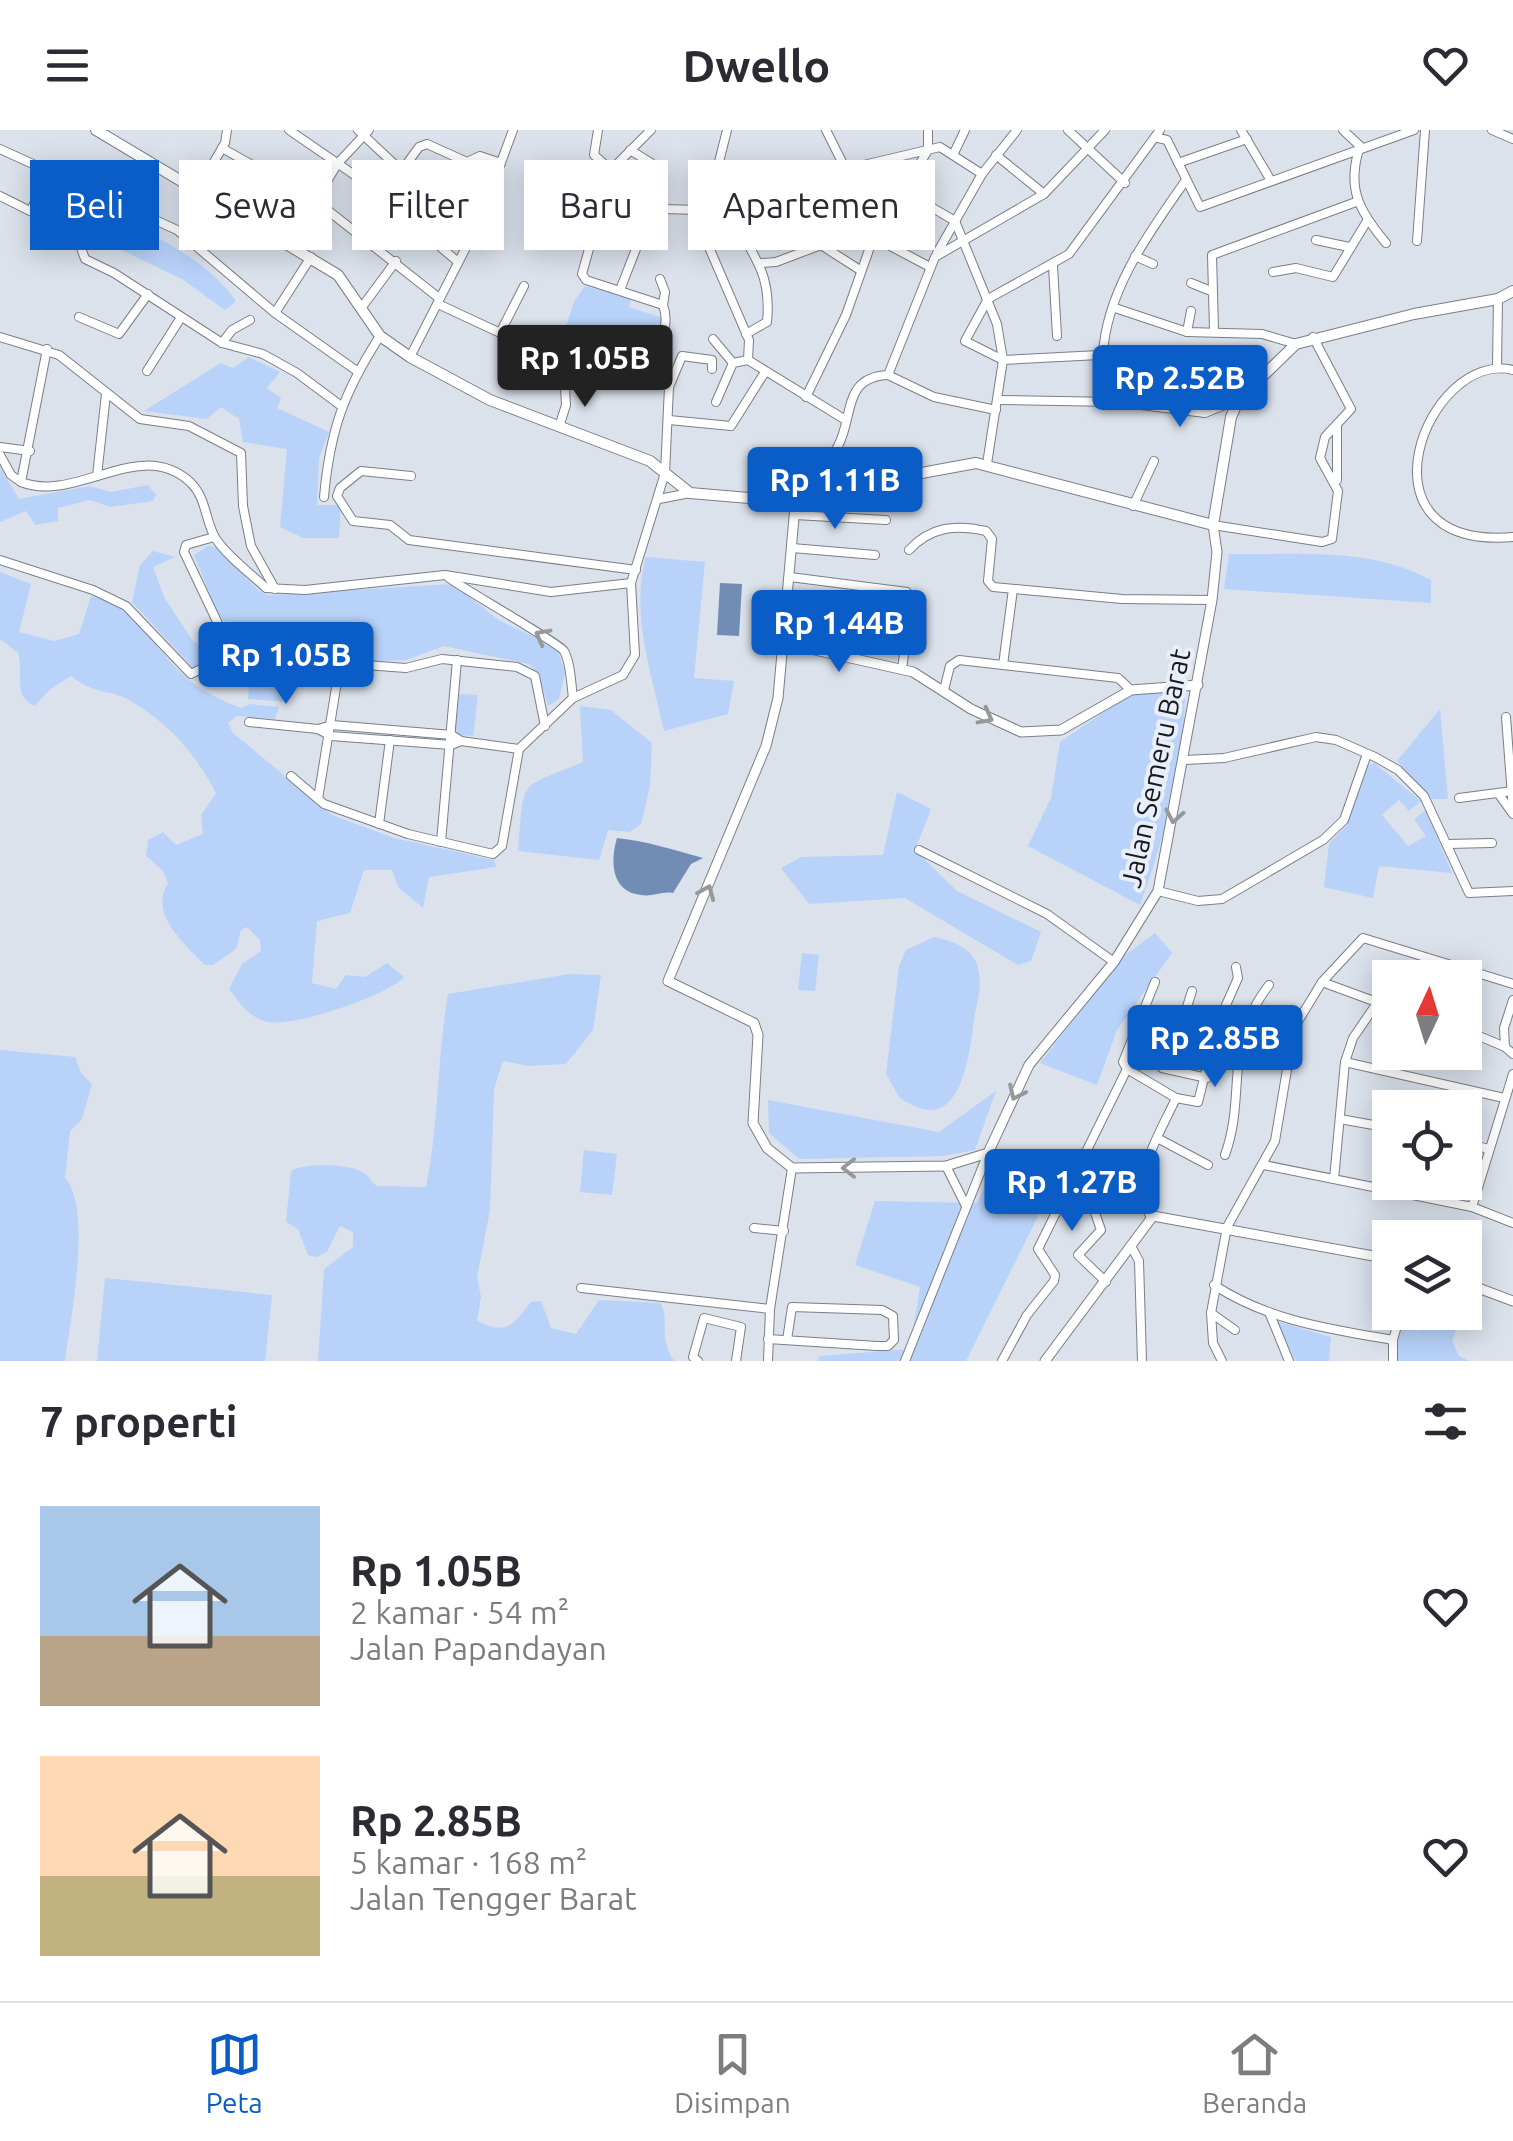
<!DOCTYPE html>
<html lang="id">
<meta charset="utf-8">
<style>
body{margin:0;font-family:Ubuntu,sans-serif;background:#f7f7f7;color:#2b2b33;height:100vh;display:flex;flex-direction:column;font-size:38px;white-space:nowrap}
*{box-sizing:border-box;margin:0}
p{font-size:32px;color:#7c7c81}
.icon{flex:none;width:55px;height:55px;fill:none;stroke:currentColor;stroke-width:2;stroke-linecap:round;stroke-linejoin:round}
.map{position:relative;height:1231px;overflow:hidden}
.panel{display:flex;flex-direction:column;background:#fff;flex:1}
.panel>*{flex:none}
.guide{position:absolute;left:30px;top:30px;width:1000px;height:90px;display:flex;gap:20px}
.needle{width:65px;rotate:4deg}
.controls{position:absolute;left:1372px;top:830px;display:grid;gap:20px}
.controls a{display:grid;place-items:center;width:110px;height:110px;border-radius:0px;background:#fff;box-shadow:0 5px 25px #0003;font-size:50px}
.price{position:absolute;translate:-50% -85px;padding:0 22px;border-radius:10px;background:#0a5cc6;color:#fff;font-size:32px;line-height:65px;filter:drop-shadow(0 2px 5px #0008)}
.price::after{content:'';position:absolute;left:50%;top:60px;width:30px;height:22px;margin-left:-15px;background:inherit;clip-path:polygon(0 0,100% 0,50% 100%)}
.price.active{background:#222;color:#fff}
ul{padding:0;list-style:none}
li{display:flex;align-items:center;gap:30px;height:250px;padding:0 40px}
li span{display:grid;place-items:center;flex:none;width:280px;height:200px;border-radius:0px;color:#555}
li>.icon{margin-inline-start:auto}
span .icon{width:120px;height:120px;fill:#fffc;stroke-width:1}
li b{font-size:42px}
h2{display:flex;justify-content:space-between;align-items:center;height:120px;padding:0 40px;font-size:42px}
.tag{padding:0 35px;border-radius:0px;background:#fff;box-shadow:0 5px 25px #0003;font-size:35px;line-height:90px}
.tag.active{background:#0a5cc6;color:#fff}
header{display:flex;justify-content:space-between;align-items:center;height:130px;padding:0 40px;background:#fff;font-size:45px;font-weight:600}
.tab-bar{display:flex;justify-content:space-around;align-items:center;height:140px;border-top:2px solid #e1e1e2;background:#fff;font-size:28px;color:#7c7c81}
.tab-bar a{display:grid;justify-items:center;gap:5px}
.tab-bar .active{color:#0a5cc6}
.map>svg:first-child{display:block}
</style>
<header><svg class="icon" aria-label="menu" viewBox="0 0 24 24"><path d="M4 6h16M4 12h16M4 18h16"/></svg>Dwello<svg class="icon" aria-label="heart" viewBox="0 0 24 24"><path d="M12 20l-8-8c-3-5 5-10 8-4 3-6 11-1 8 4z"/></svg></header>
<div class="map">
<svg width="1513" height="1231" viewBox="0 0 1513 1231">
<rect width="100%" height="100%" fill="#dbe2ec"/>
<g fill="#b8d2f9">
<path d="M124,93c41,16 87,42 112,78l-11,9 -43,-31 -71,-34z"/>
<path d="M585,156l46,13 -2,8 34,11 -16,51 -86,-27 13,-40z"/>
<path d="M249,227l31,15 -13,16 14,10 -4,10 52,24 -10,26 -2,47h24l-2,33h-36l-23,-11 7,-78 -44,-7 -4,-23 -18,-12 -14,12 -63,-8 77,-48 12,5z"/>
<path d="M0,338l19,31 71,-13 21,6 37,-7 8,10 -3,6 -43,6 -20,-7 -32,8v13l-23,4 -9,-14 -26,11z"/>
<path d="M208,416l10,1 41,44 9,4 185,-11 47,37 57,26 8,26 -6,26 -11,7 -9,-31 -10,-11 -85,-18 -38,14 -44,2 -38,-7 -41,13 -28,-1 -10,-21 -28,-34 -23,-57z"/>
<path d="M153,421l22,6 -22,10 11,30 28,43 6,4 20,-9 9,17 -34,16 -61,-66 8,-37z"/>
<path d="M1229,424c70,1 140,-7 202,26v23l-207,-14z"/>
<path d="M646,427l59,5 -11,116 40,3 -6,33 -64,17c-12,-57 -34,-117 -18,-174z"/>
<path d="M0,442l31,12 -12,48 35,9 25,-7 12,-38c46,10 62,53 95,81 15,14 36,24 55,31l9,-4 29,3 -4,12 -38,-3 -9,7 5,10 99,82 62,23 100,22 2,7 -67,10 -6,31 -24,-20 -7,-18h-28l-14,43 -33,8 -5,62 24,6 10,-14 19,2 22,-14 17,14c-15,18 -115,53 -140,44 -16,-5 -25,-19 -35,-32l13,-25 19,-13 -1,-11 -13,-13 -6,3 -5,19 -23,16h-8c-20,-20 -57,-53 -37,-81l-5,-13 -17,-15 2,-16 15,-8 13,13 27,-11 -2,-19 15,-22c-21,-40 -47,-70 -87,-93 -18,-11 -32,-4 -58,-24l-22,14 -14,16c-23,-10 -11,-32 -17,-53l-18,-14z"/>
<path d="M250,546l39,3 -2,23 -39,-3z"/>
<path d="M1185,562c0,70 -21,147 -45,213l-112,-59 23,-48 9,-56 72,-49z"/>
<path d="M459,564l19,1 -5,41 -13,-1 -5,-7z"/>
<path d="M580,576l31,4 41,33 -2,43 -9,38 -11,8 -22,-2 -9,30 -81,-9c7,-75 -2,-61 65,-89z"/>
<path d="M1440,579l8,90h-16l-35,-38z"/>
<path d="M1374,633l47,38 -12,10 -10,-11 -17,15 26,31 18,-10 -12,-17 12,-9 26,63 -73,-7 -6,32 -49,-11 5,-43 18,-19 17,-58z"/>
<path d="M897,662l34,17 -16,41 42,41 84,41 -10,29 -13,4 -113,-67 -96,6 -28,-36 20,-11 82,-2z"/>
<path d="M1155,803l17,20 -55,77 -20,55 -57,-22 84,-107z"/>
<path d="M934,807c20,4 42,12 45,36 3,14 -3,33 -5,47 -5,38 -14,122 -75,77l-13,-23 13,-108 7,-16z"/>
<path d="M802,823l17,2 -4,36 -17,-1z"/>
<path d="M570,844l31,1 -8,55 -27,34 -37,2 -26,-5 -9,28 -4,121 -13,67 4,20 -4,23c31,18 37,2 54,-18l10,-1 10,27 25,6 23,-34 61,3c11,17 -3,33 14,58h-356l6,-92 29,-22v-15l-13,-6 -13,26 -11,5 -8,-2 -10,-26 -12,-7 5,-51c12,-8 62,-8 74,3 5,3 7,9 12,12l49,1c13,-63 11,-129 22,-193z"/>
<path d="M0,920l75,7 6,16 11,11 -10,35 -12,12 -5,47c28,29 5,143 0,183h-65z"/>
<path d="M996,961l-21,59 -32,6 -144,3 -30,-26 -1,-33 171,32z"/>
<path d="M584,1020l33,4 -5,41 -32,-3z"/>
<path d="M1000,1024l59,20 -93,187h-148l1,-5 91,-7 10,-62 -65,-22 20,-64 102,2z"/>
<path d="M105,1148l167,17 -7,66h-168z"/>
<path d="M1428,1183h35l-11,28 7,15 10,5h-74l2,-35 21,5z"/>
<path d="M1276,1191l55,16 -2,24h-33z"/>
</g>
<g fill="#718cb5">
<path d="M720,453l22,1 -3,52 -22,-1z"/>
<path d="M617,708c29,3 58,12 86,20l-12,6 -18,29c-12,-2 -20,4 -32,2 -30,-3 -31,-34 -24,-57z"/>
</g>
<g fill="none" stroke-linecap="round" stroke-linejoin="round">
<g stroke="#797f87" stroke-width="10">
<g id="minor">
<path d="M289,0l77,53 92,79"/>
<path d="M358,0l51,48 70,44"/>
<path d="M598,0l-4,25 17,15"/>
<path d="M727,0l-9,36c7,14 9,22 12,36 11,48 43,58 37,120l-21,12"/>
<path d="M826,0l21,42"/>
<path d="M1068,0l57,53"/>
<path d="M1160,0l-91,124 -81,45 -23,42 38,19 116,-6 136,28"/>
<path d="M1241,0l29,49"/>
<path d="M1343,0l17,16"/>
<path d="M1492,0l21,9"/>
<path d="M1158,8l9,2 33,67 214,-77"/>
<path d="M1360,16c-14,42 -1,65 26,97"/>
<path d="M222,18l94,53 123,97"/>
<path d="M0,19l177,81 98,83 82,58"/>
<path d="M630,20l21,13 -10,16"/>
<path d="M954,23l11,-23"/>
<path d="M996,25l48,39"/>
<path d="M1178,33l69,-24"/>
<path d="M403,39l16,-22 8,-3 40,18 13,-6 21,7"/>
<path d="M197,61l28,-48 2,-13"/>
<path d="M904,61l51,30 42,103 6,36 -16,104"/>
<path d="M0,66l76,38 9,25 29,14 108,70 41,11 34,19 43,32"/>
<path d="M31,81l18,-42"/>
<path d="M824,81l106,56"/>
<path d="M596,84l31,16 34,-21 41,1 28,-8"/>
<path d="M808,99l47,-62 85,-20 42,27"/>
<path d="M1316,110l33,7"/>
<path d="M1417,111l8,-111"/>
<path d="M290,113l48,-80 31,-33"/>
<path d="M708,115l41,95 -1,20 96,59"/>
<path d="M937,123l45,-79 35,-44"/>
<path d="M1135,126l18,8"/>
<path d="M761,133l15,-1 45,-17 39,25"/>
<path d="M1053,136l4,70"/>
<path d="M1273,142l23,-4 37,9 34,-56"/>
<path d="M660,149l5,13 -2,13"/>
<path d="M1191,153l20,8"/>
<path d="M620,160l30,-77"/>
<path d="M438,174l86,40"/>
<path d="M362,177l34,-46"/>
<path d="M1115,178l72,24 75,2 34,10"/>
<path d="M275,183l36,-56"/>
<path d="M79,187l40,17 29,-40"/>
<path d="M1214,200l-2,-75 144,-53"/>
<path d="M1187,202l4,-21"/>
<path d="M500,203l24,-47"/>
<path d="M0,207l59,18 81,64 49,7 52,27 2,53 8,40 24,43"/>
<path d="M713,209l20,24"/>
<path d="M222,213l10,-13 18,-10"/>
<path d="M47,219l-26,133c56,22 119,-47 170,1 16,16 14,39 25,56 12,18 34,34 50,49l39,2 140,-15 106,17 80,-9"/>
<path d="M410,227l69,-135 34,-92"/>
<path d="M1497,236l1,-67"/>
<path d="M1513,240c-85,-21 -165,181 0,167"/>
<path d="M147,241l33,-52"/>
<path d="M888,245l47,-118 109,-63 61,-64"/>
<path d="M888,245l46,22 62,13"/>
<path d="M669,257l13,-31 30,4v9"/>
<path d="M806,267l40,-82 24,-68 58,-97v-20"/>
<path d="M998,270l119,2 88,11 34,-14"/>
<path d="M1109,271c-2,-15 -6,-31 -6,-46 3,-65 48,-125 83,-175"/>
<path d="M716,272l17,-39 15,-3"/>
<path d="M669,290l62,6 34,-54"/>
<path d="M559,297l7,-22 -1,-18"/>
<path d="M0,317l30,4"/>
<path d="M0,325l11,20 10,7"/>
<path d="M97,346l9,-82"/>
<path d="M411,346l-50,-5 -21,17 -3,8 16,25 37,4 19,15 227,30"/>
<path d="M1337,350v-55"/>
<path d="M796,365c12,-17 33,-31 42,-49 16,-29 4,-69 50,-71"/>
<path d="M324,367c6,-67 20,-105 56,-161"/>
<path d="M659,369l31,-6"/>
<path d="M1133,376l21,-45"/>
<path d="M795,385l91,5"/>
<path d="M1213,395l109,17 10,-3 6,-48 -18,-33 5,-21 26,-28 -38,-72"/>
<path d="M792,418l83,7"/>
<path d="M909,420c21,-23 46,-26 77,-19l6,8 -4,42 5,6 129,12 90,1"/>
<path d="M0,430l93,30 33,16 65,68 41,-21 -48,-101 2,-7 28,-8"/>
<path d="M790,447l117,15 4,9 -9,68"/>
<path d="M449,448c18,13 110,65 115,73 7,13 7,33 9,47"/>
<path d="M340,533l-22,136 6,5 84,30 85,20 9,-8 17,-97"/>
<path d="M1003,535l10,-76"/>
<path d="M297,539l27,-7 82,6 36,-9 75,8 18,9 10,50"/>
<path d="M944,560l6,-24 9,-6 159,18 13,12"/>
<path d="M1506,587l7,92"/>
<path d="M249,592l69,7 13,7 120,9 10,-4"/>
<path d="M318,599l14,-4 120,10 9,6 58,8 54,-51 50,-23 12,-20 -4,-72 34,-110 4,-86c-29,-36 6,-50 -6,-82l-77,-25 -4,-6 29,-104 40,-40"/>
<path d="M1185,630l39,-2 92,-21 20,3 39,17 23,13 26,26 45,97 44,-2"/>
<path d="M291,646l27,23"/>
<path d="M1498,663l15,21"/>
<path d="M1459,668l54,-7"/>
<path d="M379,694l11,-84"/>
<path d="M441,712l16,-182"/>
<path d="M1447,714l45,-1"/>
<path d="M919,720l128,64 67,48"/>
<path d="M1158,761l40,10 24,-2 101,-59 21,-20 23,-66"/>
<path d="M1322,852l68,25"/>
<path d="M1192,861l-7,22 103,35"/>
<path d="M1513,870l-9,28 1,19 8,7"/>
<path d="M1465,900l40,17"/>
<path d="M1155,914l7,24 45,10"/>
<path d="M1345,932l159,36"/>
<path d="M1127,939l49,29 22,4 20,-79 20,-45 -2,-11"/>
<path d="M1340,989l50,9"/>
<path d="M1159,1009l49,26"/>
<path d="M1465,1013l24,6"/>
<path d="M1225,1025c22,-61 -3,-109 44,-170"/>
<path d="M1078,1034l63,32"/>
<path d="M1264,1035l208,42 41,16"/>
<path d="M946,1036l19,38"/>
<path d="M1334,1049l11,-117 8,-24 24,-35"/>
<path d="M1472,1077l41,-133"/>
<path d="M1151,1087c-24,-36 10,-85 25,-119"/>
<path d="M754,1098l30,3"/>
<path d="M1131,1116l8,15 3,100"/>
<path d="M1106,1152l-28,-27 23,-25 -8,-23 30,-20"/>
<path d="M1214,1155c55,36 116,44 179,55"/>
<path d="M581,1158l189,21 -2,52"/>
<path d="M770,1179l22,-141"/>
<path d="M1269,1182l20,49"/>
<path d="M1211,1183l24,17"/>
<path d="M768,1209l109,7h11l6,-6 -1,-24 -11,-6 -90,-3 -5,33"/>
<path d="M698,1231l-5,-4 11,-39 37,9 -5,34"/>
<path d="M905,1231l83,-208"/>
<path d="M1002,1231l25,-46 27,-34 1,-6 -17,-26 89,-180 -4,-7 32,-80"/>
<path d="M1222,1231l-9,-18 -2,-30 16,-86 48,-86 19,-113 28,-46 41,-44 150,46"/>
<path d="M1393,1231v-21l8,-28"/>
</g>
</g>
<g stroke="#797f87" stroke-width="11">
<g id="tertiary">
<path d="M796,365l-18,203 -12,48 -98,235 86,42 4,12 -5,88 14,25 25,20 154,-2 42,-13 41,-88 85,-103 44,-71 54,-291 5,-48 -4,-27"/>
<path d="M784,513l129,29 58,37 50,23 40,-2 70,-40 67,-5"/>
<path d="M1465,1153l48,18"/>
<path d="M1045,1231l108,-145 237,43"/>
</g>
</g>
<g stroke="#797f87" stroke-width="12">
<path id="secondary" d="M96,0l242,145 42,61 30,21 80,43 160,61 40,32 84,7 202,-37 237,62 18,-108 8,-18 57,-55 118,-30 84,-15 15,-8"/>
</g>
<use href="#minor" stroke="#fff" stroke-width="8"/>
<use href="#tertiary" stroke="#fff" stroke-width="9"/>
<use href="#secondary" stroke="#fff" stroke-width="10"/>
</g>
<defs><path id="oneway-chevron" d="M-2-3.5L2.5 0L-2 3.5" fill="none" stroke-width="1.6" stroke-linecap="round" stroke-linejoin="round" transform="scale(2.5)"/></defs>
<g stroke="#979899">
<use href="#oneway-chevron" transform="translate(542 506) rotate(-152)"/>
<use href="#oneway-chevron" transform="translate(986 587) rotate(28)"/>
<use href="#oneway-chevron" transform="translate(1174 686) rotate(101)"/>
<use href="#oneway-chevron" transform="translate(707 762) rotate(-67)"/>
<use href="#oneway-chevron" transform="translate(1016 963) rotate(115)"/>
<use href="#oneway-chevron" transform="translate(849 1038) rotate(180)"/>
</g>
<g text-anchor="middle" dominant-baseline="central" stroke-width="8" stroke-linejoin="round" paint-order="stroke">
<g font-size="28" fill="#181a1d" stroke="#e9eff9">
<text transform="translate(1155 638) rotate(-78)">Jalan Semeru Barat</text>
</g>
</g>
</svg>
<div class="controls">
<a><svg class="needle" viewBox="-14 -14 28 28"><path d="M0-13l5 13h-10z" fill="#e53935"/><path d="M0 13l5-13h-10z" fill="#7c7c81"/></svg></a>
<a><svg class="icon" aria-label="locate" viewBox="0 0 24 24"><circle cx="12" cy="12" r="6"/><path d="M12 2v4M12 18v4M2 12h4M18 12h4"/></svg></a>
<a><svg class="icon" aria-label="layers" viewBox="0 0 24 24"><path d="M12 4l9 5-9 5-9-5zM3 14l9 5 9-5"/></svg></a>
</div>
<b class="price active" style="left:585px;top:280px">Rp 1.05B</b>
<b class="price" style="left:1180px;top:300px">Rp 2.52B</b>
<b class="price" style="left:835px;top:402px">Rp 1.11B</b>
<b class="price" style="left:839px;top:545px">Rp 1.44B</b>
<b class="price" style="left:286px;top:577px">Rp 1.05B</b>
<b class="price" style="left:1215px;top:960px">Rp 2.85B</b>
<b class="price" style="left:1072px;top:1104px">Rp 1.27B</b>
<div class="guide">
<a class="tag active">Beli</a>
<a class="tag">Sewa</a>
<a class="tag">Filter</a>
<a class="tag">Baru</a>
<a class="tag">Apartemen</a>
</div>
</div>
<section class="panel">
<h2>7 properti<svg class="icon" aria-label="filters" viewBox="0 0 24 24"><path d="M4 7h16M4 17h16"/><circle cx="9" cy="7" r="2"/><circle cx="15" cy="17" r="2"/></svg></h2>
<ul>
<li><span style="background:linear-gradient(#a9c7e8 65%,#b9a48a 0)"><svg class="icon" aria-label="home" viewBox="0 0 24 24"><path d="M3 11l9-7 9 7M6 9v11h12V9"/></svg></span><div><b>Rp 1.05B</b><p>2 kamar · 54 m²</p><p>Jalan Papandayan</p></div><svg class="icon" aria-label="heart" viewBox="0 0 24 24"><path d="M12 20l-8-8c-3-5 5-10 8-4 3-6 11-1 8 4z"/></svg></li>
<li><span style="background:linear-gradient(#ffd9b3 60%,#c2b280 0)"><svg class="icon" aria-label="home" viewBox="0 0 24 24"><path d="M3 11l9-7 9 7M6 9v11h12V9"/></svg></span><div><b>Rp 2.85B</b><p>5 kamar · 168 m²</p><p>Jalan Tengger Barat</p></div><svg class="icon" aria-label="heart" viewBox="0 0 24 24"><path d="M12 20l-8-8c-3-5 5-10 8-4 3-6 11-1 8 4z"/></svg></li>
</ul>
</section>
<nav class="tab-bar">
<a class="active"><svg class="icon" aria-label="map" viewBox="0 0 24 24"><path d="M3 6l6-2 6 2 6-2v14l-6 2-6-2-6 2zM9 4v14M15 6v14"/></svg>Peta</a>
<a><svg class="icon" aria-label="saved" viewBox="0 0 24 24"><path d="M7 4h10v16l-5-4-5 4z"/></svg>Disimpan</a>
<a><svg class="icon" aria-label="home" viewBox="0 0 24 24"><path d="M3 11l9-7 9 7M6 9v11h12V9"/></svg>Beranda</a>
</nav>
